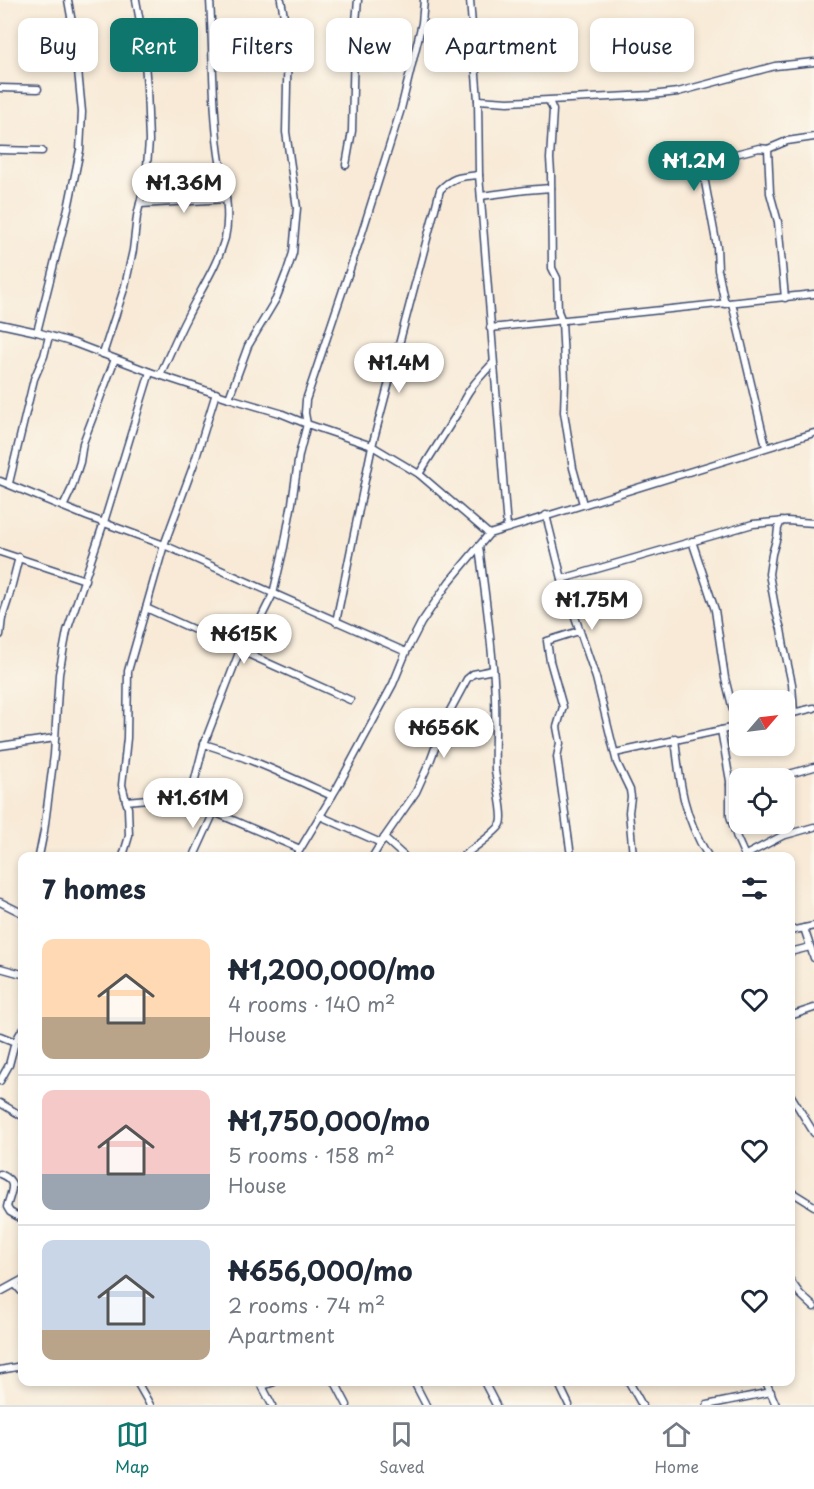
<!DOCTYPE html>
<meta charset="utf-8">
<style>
body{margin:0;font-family:"Playpen Sans",sans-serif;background:#f2f2f3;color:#1f2937;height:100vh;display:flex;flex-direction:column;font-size:22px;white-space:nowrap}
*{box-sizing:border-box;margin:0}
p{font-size:20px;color:#747a83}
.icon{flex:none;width:33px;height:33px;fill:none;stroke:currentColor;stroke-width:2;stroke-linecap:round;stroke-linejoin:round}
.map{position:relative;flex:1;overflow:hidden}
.sheet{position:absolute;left:18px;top:852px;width:777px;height:534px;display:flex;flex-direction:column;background:#fff;border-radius:12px;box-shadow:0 3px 9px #0003}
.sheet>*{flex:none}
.banner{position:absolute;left:18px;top:18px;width:778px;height:54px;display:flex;gap:12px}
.needle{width:39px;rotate:62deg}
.controls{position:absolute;left:729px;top:690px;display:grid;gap:12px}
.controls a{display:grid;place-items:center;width:66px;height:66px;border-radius:12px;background:#fff;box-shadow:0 3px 9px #0003;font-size:30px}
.price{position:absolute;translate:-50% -51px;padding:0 14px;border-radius:21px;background:#fff;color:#222;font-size:20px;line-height:39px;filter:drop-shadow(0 2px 3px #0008)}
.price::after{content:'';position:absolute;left:50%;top:36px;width:18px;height:14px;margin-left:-9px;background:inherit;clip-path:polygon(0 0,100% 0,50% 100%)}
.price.current{background:#0f766e;color:#fff}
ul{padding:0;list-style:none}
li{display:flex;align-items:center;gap:18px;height:150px;padding:0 24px}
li+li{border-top:2px solid #e0e1e3}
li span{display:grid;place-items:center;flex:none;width:168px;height:120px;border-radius:12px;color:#555}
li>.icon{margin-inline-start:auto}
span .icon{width:72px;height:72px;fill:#fffc;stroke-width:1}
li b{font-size:26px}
h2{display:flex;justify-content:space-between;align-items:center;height:72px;padding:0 24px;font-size:26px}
.pill{padding:0 21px;border-radius:12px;background:#fff;box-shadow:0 3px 9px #0003;font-size:21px;line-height:54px}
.pill.current{background:#0f766e;color:#fff}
.tabs{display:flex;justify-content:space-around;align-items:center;height:84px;border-top:2px solid #e0e1e3;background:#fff;font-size:16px;color:#747a83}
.tabs a{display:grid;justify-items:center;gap:3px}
.tabs .current{color:#0f766e}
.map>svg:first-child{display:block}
</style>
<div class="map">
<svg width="814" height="1405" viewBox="0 0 814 1405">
<rect width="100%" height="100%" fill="#fbf7ec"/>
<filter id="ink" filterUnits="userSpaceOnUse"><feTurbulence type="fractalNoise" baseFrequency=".0167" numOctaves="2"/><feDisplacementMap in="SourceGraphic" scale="12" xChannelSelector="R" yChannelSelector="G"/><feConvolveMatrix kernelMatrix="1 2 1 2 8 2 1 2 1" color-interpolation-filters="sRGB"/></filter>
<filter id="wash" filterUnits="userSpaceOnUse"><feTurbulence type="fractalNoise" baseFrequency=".008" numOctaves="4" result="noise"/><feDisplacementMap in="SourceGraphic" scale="24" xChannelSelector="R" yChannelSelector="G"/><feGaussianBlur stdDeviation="1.35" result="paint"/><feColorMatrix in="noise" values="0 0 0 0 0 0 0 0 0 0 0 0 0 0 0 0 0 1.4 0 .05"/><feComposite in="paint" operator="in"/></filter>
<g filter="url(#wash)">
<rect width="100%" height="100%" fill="#f8ead7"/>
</g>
<g filter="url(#ink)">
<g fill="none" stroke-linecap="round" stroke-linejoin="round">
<g stroke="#3c4b70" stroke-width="9">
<g id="minor">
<path d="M470,0l8,100 1,75 28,353"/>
<path d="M0,88l38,1"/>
<path d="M478,100l30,2 143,-7 27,-3 97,-26 39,-4"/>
<path d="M549,101l4,9 -3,49 1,14 1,95 5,10 1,33 4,10 3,60 -1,31 3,19 6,37 10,36"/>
<path d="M0,150l42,1"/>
<path d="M346,165l6,-34 2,-88 4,-43"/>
<path d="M481,196l45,-6 25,-2"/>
<path d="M140,204l86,-5"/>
<path d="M785,298l-7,-76 -8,-29 -2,-44 19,-8 27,-4"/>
<path d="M732,303l34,144"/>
<path d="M725,304l-7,-34 -1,-23 -12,-65 -1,-20 55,-14 9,1"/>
<path d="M0,324l37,8 37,11 76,29 79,26 51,15 27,11 65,22 47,28 70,60 325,-101"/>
<path d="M490,328l324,-34"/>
<path d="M37,332l32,-128 11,-54 2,-38 -7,-73 -7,-39"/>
<path d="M103,354l22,-68 8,-36 4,-34 9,-38 3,-37 -2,-53 -4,-50 -7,-38"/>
<path d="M160,375c9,-19 17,-39 27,-58 13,-26 30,-51 38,-79 7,-30 -4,-62 -7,-91 -6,-49 -5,-98 -8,-147"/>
<path d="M229,398l19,-52 28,-47 11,-28 6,-18 4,-45 -11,-76 2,-94 -7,-38"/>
<path d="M419,474l41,-65c6,-18 20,-32 33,-46"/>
<path d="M0,481l88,36 76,28 242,107"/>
<path d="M9,483l25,-104 10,-23 5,-20"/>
<path d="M63,507l8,-17 9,-28 3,-19 32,-84"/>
<path d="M546,515l16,64 34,99 21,85 13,27 1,7 -2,15 4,44"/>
<path d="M781,521l-3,7 -1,9 -5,17 -3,20 7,38 5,17 3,18 8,37 2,29"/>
<path d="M692,541l23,69 10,68 12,48"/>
<path d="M0,552l85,28"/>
<path d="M562,579l191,-55 34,-3 27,2"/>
<path d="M146,608l204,92"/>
<path d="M2,618l6,-18 11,-43"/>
<path d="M336,622l36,-176 68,-256c13,-14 21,-13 39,-15"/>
<path d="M0,635l2,-17 -1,-1"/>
<path d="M784,715l30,-7"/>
<path d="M721,730l9,51v35l7,22 8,18"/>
<path d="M675,738c5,47 8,77 33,118"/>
<path d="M204,744c44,13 86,33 128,52"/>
<path d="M0,746l55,-8"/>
<path d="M615,753l125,-27"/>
<path d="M775,778l39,-11"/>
<path d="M730,785l10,1"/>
<path d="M181,796l33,16 86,37"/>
<path d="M126,801l55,-5 8,-3 4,-6 11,-43 36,-94 17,-24 16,-32 11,-47 8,-44 7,-48 8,-31 -2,-11 1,-13 55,-164 40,-127 21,-86 2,-23"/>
<path d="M320,816l61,27"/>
<path d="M384,838l32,-46 15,-33 15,-41 21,-39 6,-5 20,-4"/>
<path d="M39,856l5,-25 10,-76 5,-81 8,-43 37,-109 46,-150"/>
<path d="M123,856l6,-20 -1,-28 -6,-23 5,-47 1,-67 36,-126 31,-84 21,-68"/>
<path d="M194,856l20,-44"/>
<path d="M296,856l42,-70 55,-102 13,-32 15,-29 28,-41 40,-48"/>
<path d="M373,856l11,-18 20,18"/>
<path d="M463,856c9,-7 33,-23 38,-32 4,-9 -5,-42 -6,-54 -1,-25 1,-49 0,-73 -2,-51 -10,-101 -16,-151"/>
<path d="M571,856l-14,-99 3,-14 -3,-16 6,-20 -13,-46 -3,-20 32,-10"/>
<path d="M744,856l38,-20 32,-9"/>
<path d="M0,902l22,11"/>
<path d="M804,928l10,30"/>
<path d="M790,931l24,-5"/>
<path d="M790,952l20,-5"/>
<path d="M0,968l22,6"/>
<path d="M790,1016l24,-8"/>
<path d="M0,1036l15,6"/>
<path d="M0,1081l9,-16 6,-23 7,-12"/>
<path d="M790,1094l24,39"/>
<path d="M0,1103l22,13"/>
<path d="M0,1174c20,8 10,18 7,33l3,5 12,7"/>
<path d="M790,1191l24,15"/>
<path d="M790,1280l10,14 14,13"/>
<path d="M15,1284l7,8"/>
<path d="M0,1292l22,-12"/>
<path d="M0,1370l22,-4"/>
<path d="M137,1382l13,23"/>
<path d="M260,1382l12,23"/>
<path d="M335,1382l12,23"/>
<path d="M414,1382l12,23"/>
<path d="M484,1382l12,23"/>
<path d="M558,1382l11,23"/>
<path d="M629,1382l13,23"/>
<path d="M766,1382l10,23"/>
<path d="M263,1386l11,-4"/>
<path d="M707,1405l64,-13"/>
</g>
</g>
<use href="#minor" stroke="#fff" stroke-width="6"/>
</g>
</g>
</svg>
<div class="controls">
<a><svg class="needle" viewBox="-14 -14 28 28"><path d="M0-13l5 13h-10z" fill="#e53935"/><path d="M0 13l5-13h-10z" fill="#747a83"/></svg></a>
<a><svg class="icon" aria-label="locate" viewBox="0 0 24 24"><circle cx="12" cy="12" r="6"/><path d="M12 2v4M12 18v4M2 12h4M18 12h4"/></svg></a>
</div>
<b class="price current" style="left:694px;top:192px">₦1.2M</b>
<b class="price" style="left:184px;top:214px">₦1.36M</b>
<b class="price" style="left:399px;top:394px">₦1.4M</b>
<b class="price" style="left:592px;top:631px">₦1.75M</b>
<b class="price" style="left:244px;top:665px">₦615K</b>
<b class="price" style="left:444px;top:759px">₦656K</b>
<b class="price" style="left:193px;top:829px">₦1.61M</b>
<div class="banner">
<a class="pill">Buy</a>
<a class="pill current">Rent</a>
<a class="pill">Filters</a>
<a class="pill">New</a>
<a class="pill">Apartment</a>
<a class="pill">House</a>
</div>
<section class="sheet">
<h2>7 homes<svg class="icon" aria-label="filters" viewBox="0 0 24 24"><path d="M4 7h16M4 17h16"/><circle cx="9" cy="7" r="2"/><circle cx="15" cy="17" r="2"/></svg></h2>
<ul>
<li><span style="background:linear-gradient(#ffd9b3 65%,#b9a48a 0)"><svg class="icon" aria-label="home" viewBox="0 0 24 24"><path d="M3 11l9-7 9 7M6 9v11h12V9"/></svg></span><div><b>₦1,200,000/mo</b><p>4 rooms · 140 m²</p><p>House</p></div><svg class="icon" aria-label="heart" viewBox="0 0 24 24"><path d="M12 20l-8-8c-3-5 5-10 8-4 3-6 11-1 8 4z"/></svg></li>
<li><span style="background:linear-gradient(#f6c9c9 70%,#9aa5b1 0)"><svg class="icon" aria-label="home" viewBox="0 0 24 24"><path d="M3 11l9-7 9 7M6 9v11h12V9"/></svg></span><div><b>₦1,750,000/mo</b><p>5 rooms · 158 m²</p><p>House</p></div><svg class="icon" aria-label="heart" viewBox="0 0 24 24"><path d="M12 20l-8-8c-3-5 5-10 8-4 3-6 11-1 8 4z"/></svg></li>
<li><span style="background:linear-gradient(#c9d6e8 75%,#b9a48a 0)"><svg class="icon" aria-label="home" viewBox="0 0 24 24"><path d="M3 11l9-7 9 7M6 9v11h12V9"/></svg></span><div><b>₦656,000/mo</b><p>2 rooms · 74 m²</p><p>Apartment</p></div><svg class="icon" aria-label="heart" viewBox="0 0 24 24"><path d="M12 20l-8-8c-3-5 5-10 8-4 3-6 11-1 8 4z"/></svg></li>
</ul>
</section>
</div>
<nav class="tabs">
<a class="current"><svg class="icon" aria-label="map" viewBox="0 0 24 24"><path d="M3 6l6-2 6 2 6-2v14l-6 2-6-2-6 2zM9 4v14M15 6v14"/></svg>Map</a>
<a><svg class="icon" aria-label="saved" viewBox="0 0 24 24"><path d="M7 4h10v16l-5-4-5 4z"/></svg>Saved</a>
<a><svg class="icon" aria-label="home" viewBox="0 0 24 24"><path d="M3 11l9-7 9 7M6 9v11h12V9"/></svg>Home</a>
</nav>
